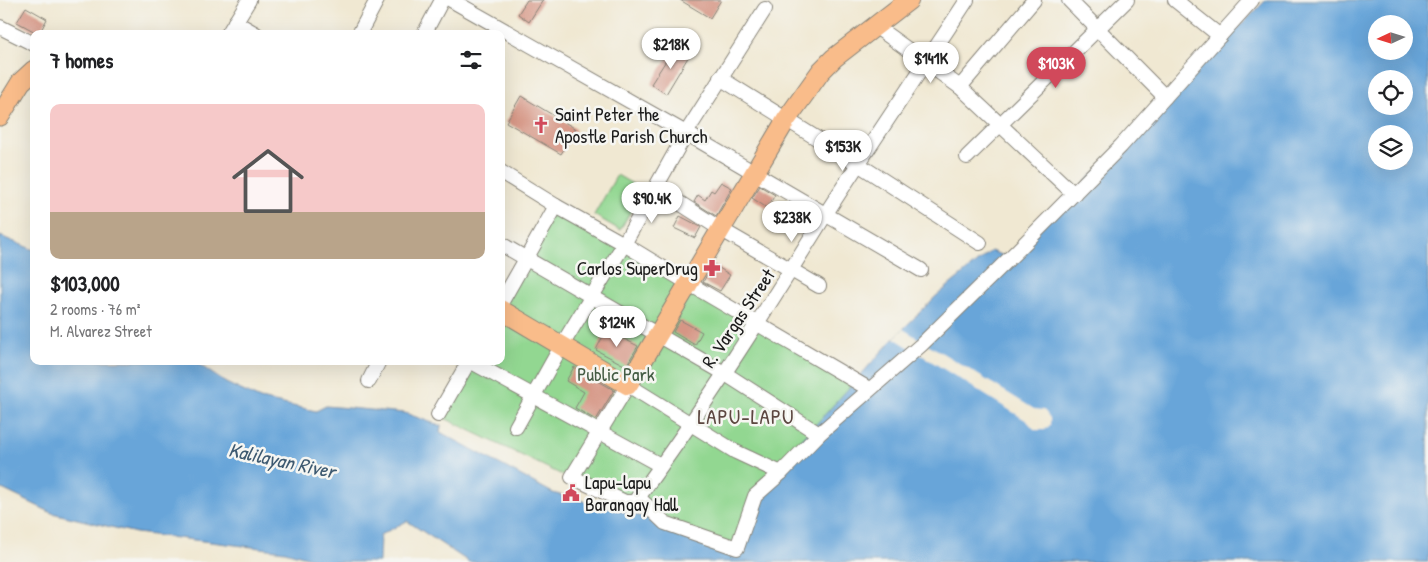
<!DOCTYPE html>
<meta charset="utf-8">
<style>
body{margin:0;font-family:"Patrick Hand",sans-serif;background:#f6f6f6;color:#202124;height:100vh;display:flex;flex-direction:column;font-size:19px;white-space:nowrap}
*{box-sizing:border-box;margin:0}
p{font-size:16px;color:#757577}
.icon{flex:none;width:28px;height:28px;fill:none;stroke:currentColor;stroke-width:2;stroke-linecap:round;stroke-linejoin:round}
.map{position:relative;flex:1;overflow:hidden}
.drawer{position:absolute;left:30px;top:30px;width:475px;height:335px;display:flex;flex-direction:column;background:#fff;border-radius:10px;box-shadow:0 5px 20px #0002}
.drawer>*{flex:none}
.needle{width:32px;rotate:266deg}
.tools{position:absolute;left:1368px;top:15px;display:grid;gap:10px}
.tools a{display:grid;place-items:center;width:45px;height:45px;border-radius:50%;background:#fff;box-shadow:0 5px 20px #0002;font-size:25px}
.price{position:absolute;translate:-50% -42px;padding:0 11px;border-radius:18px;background:#fff;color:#222;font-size:16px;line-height:32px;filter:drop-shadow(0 1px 2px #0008)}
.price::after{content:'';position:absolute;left:50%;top:30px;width:15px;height:11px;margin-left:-8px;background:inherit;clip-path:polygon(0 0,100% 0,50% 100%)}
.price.on{background:#d1495b;color:#fff}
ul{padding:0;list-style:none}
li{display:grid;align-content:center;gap:10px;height:265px;padding:0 20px}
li+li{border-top:1px solid #e0e0e0}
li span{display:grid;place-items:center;height:155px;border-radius:10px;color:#555}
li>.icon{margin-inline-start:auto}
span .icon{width:90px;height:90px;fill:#fffc;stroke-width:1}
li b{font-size:21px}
h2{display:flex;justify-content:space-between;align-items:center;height:60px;padding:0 20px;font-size:21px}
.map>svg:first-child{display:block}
</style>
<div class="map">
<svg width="1428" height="562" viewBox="0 0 1428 562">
<rect width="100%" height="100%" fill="#f6f6f2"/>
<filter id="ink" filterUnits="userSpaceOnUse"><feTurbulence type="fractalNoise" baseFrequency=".02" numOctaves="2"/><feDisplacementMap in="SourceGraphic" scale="10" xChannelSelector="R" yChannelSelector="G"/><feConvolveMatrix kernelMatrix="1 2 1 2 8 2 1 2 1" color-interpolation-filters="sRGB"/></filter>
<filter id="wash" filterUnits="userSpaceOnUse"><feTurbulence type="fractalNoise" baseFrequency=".0096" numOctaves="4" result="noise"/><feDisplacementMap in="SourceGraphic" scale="20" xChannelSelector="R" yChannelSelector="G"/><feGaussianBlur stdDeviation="1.12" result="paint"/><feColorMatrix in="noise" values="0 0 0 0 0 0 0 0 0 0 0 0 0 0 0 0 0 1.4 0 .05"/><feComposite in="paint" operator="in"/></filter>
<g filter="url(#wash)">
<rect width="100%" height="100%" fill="#f0e8d2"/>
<g fill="#92d791" stroke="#577a56">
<path d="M617,175l26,15 -23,40 -26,-15z"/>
<path d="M556,206l313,183 -137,168 -294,-142 31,-54h32v-57z"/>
</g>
<path fill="#67a5d9" stroke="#42607a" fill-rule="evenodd" d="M1266,0h162v562h-959l-62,-41 -27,14 -1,27h-55l-39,-11 -149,-18 -84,-20 -52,-25v-252l34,14v111h160l32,22 34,16 56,12 10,-5 79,7 36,13 -1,6 113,61 112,30 67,34 5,-9 18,-52 36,-44 103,-114 41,-41 56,-46 18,7zM1376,24h28v27h-28zM1376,79h28v27h-28zM1376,134h28v27h-28z"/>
<path fill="#f0e8d2" d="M903,329l131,80 10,1 6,8v7l-5,5h-10l-8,-9 -133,-83z"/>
<g id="blocks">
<g fill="#d69685">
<path d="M527,0h16l-14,22 -11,-8z"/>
<path d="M680,0h41l-11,18z"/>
<path d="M26,7l21,12 -8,15 -22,-12z"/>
<path d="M676,45l14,9 -24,40 -15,-10z"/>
<path d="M521,96l55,33 -15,25 -55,-32z"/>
<path d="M721,182l11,6 -16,28 -22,-14 4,-7 7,5 6,-10 3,2z"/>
<path d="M760,186l15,9 -8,13 -15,-10z"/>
<path d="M680,216l21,11 -6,11 -21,-10z"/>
<path d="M713,264l17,11 -10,16 -17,-9z"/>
<path d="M680,320l22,12 -7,13 -22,-13z"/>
<path d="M606,330l32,16 -12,20 -30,-16z"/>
<path d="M574,367l40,23 -18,30 -21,-12 9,-16 -18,-11z"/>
</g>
</g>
</g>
<g filter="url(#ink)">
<use href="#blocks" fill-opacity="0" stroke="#868277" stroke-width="1"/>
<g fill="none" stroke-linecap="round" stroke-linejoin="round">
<g stroke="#868277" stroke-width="16">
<g id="minor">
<path d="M451,0l235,133 235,137"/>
<path d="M1069,0l96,97"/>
<path d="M1175,0l45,36"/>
<path d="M235,22l21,12"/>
<path d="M875,26l85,61 114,107"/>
<path d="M0,27l34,17"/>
<path d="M228,34l21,-34"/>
<path d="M359,34l18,-34"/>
<path d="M424,34l18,-34"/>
<path d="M720,78l138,86 122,79"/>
<path d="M960,87l74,-87"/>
<path d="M967,157l160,-157"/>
<path d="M501,172l55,34 68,38 64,39 181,106"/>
<path d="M656,188l66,42 97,56"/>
<path d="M501,244l223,129 95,61"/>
<path d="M501,303l55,-97"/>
<path d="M470,361l190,104"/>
<path d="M369,381l10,-20"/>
<path d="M438,415l31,-54"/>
<path d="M516,427l46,-82 62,-101 62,-111 79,-124"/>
<path d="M781,473l-45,-21 -108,-67 -56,92 53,25h8l4,-3c67,-91 128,-187 188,-284 46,-72 95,-143 142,-215"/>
<path d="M638,497l27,26 72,25 18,-52 26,-23 38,-39 102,-89 97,-95 103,-104 131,-146"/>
</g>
</g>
<g stroke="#868277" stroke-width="21">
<g id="major">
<path d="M0,116l21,-34 13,-12"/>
<path d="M501,310l127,75 158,-265 35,-49 13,-13 75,-58"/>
</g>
</g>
<use href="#minor" stroke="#fff" stroke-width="14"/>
<use href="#major" stroke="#f9bc8a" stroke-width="19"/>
</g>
</g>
<defs>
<g id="church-bare" transform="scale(1.35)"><path d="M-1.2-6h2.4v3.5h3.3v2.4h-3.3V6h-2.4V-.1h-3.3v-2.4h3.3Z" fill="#d1495b" stroke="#f6f6f2" stroke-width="2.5" paint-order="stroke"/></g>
<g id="pharmacy-bare" transform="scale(1.35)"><path d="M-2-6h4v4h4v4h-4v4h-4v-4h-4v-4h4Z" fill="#d1495b" stroke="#f6f6f2" stroke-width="2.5" paint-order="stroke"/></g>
<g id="civic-bare" transform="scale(1.35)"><path d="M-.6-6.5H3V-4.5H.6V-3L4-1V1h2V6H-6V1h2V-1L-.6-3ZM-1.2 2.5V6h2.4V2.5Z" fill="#d1495b" stroke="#f6f6f2" stroke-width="2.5" paint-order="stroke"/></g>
</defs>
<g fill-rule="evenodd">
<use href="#church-bare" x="541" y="125"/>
<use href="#pharmacy-bare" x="712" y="268"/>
<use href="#civic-bare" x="571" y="493"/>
</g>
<g text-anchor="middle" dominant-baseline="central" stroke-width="5" stroke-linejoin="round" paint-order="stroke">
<g font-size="19" fill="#1c1c1c" stroke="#f6f6f2" text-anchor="start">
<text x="555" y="114">Saint Peter the<tspan x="555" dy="22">Apostle Parish Church</tspan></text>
<text x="698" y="268" text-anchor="end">Carlos SuperDrug</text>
<text x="585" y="482">Lapu-lapu<tspan x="585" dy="22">Barangay Hall</tspan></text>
</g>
<g font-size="19" fill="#1c1c1c" stroke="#f6f6f2">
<text transform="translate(738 318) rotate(-56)">R. Vargas Street</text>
</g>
<g font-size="19" fill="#455d45" stroke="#f6f6f2">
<text x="616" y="374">Public Park</text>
</g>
<g font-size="20" font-style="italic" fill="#3e5a71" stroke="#f6f6f2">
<text transform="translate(282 460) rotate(12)">Kalilayan River</text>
</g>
<g font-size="21" letter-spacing="1" fill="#5d4741" stroke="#f6f6f2">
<text x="746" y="416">LAPU-LAPU</text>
</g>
</g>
</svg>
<div class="tools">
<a><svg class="needle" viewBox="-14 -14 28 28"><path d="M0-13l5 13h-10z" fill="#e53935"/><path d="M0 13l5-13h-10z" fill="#757577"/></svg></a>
<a><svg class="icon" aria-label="locate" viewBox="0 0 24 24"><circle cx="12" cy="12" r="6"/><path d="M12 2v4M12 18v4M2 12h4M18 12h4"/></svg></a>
<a><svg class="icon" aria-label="layers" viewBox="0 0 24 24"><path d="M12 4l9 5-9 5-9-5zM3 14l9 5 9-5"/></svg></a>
</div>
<b class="price" style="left:671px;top:70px">$218K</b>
<b class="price" style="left:931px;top:84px">$141K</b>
<b class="price on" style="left:1056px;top:89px">$103K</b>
<b class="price" style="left:843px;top:172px">$153K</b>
<b class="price" style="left:652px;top:224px">$90.4K</b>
<b class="price" style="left:792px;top:243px">$238K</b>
<b class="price" style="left:617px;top:348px">$124K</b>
<section class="drawer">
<h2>7 homes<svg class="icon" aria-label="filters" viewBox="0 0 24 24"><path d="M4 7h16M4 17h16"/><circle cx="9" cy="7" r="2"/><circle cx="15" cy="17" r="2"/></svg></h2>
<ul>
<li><span style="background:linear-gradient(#f6c9c9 70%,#b9a48a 0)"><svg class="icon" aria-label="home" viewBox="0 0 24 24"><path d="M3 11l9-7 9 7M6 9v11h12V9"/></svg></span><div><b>$103,000</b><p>2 rooms · 76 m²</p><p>M. Alvarez Street</p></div></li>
</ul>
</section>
</div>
